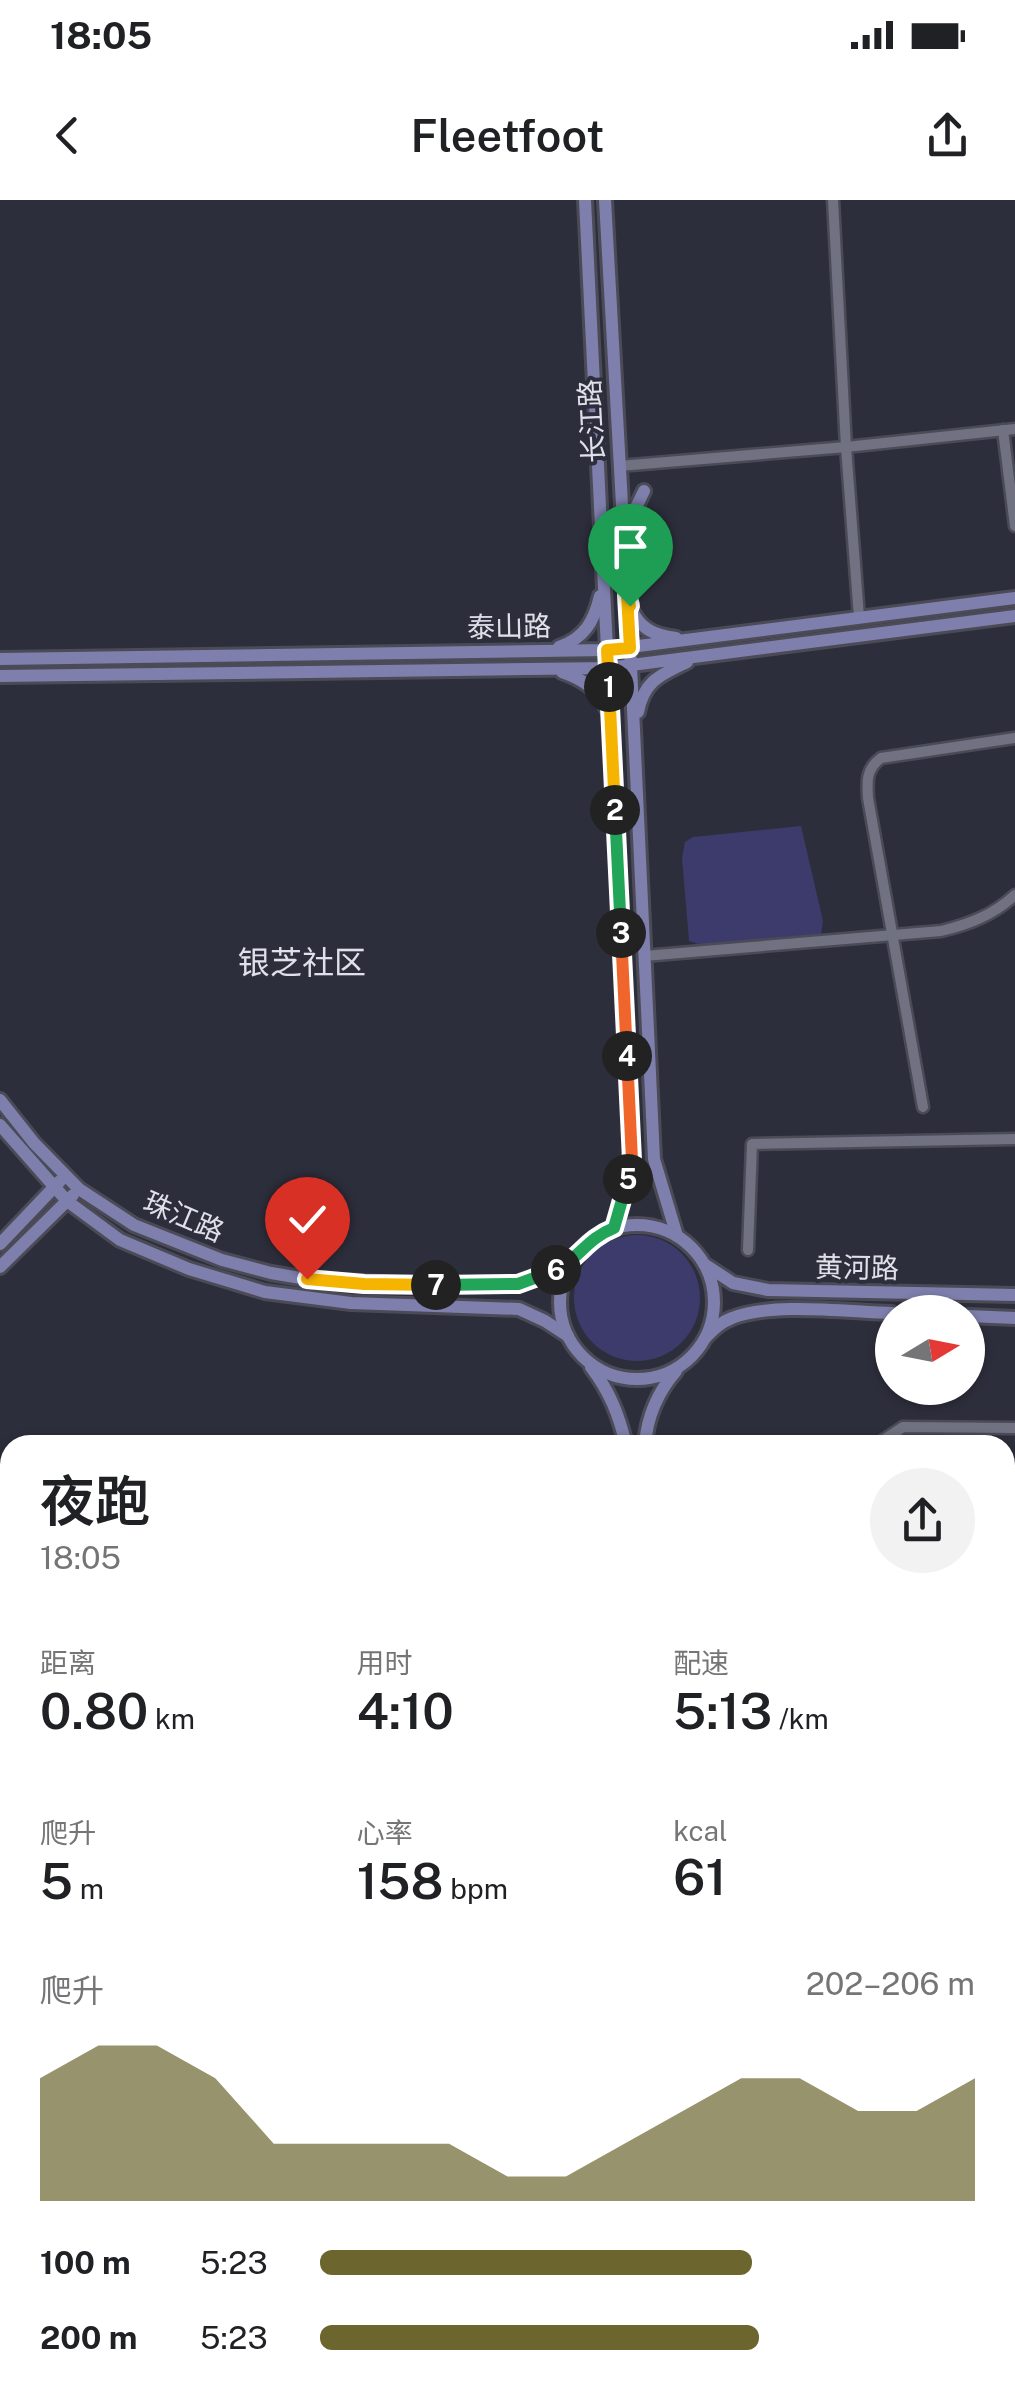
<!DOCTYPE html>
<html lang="zh">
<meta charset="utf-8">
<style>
:root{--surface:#fff;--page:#f2f2f2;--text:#202124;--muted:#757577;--accent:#6c662e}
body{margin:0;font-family:"Public Sans","Noto Sans SC",sans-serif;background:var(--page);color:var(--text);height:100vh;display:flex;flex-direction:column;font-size:38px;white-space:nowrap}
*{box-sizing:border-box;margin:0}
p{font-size:32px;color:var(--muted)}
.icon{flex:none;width:55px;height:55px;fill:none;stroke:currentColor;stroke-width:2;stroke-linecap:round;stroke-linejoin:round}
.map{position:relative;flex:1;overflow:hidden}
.drawer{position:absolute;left:0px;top:1235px;width:1015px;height:960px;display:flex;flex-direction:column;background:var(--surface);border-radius:30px 30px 0 0;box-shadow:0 2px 8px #0004}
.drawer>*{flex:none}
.needle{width:65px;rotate:80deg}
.buttons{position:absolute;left:875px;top:1095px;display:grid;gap:20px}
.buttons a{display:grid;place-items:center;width:110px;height:110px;border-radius:50%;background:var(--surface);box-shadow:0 2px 8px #0004;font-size:50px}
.pin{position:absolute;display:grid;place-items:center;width:85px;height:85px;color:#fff;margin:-102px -42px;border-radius:50% 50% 50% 0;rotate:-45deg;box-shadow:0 0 10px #0007}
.pin .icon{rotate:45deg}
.km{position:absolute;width:50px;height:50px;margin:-25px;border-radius:50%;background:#222;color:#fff;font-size:28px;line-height:50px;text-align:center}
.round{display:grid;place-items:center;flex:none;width:105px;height:105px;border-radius:52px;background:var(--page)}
.headline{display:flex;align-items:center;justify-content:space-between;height:170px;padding:0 40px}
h1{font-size:55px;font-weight:600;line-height:75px}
.stats{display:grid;grid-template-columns:repeat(3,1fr);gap:15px;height:170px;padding:10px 40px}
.stats div{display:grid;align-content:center}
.stats b{font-size:50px;font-weight:600}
.stats small{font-size:28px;font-weight:400}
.stats p{font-size:28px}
.chart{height:280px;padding:20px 40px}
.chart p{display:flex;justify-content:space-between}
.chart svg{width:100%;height:180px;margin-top:10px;fill:var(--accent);opacity:.7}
ul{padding:0 40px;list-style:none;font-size:32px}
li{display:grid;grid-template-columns:160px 120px 1fr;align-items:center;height:75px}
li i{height:25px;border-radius:12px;background:var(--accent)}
.status{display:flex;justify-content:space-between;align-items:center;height:70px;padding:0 50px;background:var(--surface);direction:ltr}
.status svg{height:28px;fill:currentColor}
header{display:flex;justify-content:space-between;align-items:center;height:130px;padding:0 40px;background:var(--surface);font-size:45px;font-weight:600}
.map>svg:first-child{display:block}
</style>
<div class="status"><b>18:05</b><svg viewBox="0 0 49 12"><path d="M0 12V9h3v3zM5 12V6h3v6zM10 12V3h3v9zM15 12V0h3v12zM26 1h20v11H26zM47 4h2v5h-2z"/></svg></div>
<header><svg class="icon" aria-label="back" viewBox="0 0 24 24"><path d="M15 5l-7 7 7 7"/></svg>Fleetfoot<svg class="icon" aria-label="share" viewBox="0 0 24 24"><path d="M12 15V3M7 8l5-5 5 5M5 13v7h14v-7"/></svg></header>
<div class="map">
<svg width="1015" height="2195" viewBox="0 0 1015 2195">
<rect width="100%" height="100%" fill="#2d2e3b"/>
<g fill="#3c3b6b">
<polygon points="801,626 823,721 821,735 701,745 689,741 682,658 685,642 693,637"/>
<circle cx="637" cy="1098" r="63"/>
</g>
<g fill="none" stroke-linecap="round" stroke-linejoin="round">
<defs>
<g id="minor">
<polyline points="833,0 846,247 859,417"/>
<polyline points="1003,230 1015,326"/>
<polyline points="619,266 846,247 1015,229"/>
<path d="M644 756 941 731C970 724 993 715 1015 695"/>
<path d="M923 907 868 598C867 581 866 569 881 558L1015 538"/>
<polyline points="748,1050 752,944 1015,939"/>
<polyline points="876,1245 903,1227 1015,1228"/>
<polyline points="0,1425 10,1429"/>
<polyline points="1005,1814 1015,1814"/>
<polyline points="1005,1829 1015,1829"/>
</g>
<g id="major">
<polyline points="585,0 632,960 626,990 614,1028"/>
<polyline points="605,0 631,466 654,959 677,1036"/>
<polyline points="625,335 626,328 644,291"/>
<path d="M630 407C640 429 653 435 676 438"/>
<path d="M559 447C585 438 594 421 600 396"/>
<polyline points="0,459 607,450 1015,398"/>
<path d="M562 472C582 479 598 489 607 509"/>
<polyline points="0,476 608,468 1015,416"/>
<path d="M638 512C644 481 660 475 687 462"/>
<polyline points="0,900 34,943 79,989 134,1025 222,1060 271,1073 307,1079 416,1085 518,1084 542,1077 570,1063"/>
<polyline points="0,925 67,1001 120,1040 189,1069 265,1092 351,1103 519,1109 545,1121 568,1136"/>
<circle cx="637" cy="1102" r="77"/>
<polyline points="0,1044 60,981"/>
<polyline points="704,1064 733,1083 768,1090 1015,1095"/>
<polyline points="0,1067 73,995"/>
<polyline points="968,1116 1015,1118"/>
<path d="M706 1137C714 1129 721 1122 732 1118 772 1102 848 1112 892 1113"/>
<path d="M591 1167C610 1192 619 1215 626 1245"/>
<path d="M645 1245C647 1216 657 1193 676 1171"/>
<polyline points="0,1819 10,1820"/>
<polyline points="0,1841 10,1842"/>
<polyline points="611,2195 611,2185"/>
<polyline points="626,2195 626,2185"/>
</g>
</defs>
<use href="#minor" stroke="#4a4b56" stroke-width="15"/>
<use href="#major" stroke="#4a4b56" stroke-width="18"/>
<use href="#minor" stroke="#707181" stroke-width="10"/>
<use href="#major" stroke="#7e7fac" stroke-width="12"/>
</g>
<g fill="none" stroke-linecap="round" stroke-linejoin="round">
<defs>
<polyline id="split-1" points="609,487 607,450 630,448 627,395 630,406"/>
<polyline id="split-2" points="609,487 615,610"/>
<polyline id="split-3" points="615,610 621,733"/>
<polyline id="split-4" points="621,733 627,856"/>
<polyline id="split-5" points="627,856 632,960 628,979"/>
<path id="split-6" d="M556 1070C580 1058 586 1039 614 1028L628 979"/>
<polyline id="split-7" points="436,1085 518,1084 556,1070"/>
<polyline id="split-8" points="307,1079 364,1084 436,1085"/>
</defs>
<use href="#split-1" stroke="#fff" stroke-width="20"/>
<use href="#split-2" stroke="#fff" stroke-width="20"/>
<use href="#split-3" stroke="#fff" stroke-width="20"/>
<use href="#split-4" stroke="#fff" stroke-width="20"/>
<use href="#split-5" stroke="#fff" stroke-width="20"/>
<use href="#split-6" stroke="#fff" stroke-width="20"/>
<use href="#split-7" stroke="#fff" stroke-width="20"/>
<use href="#split-8" stroke="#fff" stroke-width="20"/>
<use href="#split-1" stroke="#f5b400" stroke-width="12"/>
<use href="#split-2" stroke="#f5b400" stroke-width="12"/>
<use href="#split-3" stroke="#22a559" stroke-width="12"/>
<use href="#split-4" stroke="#f0652b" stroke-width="12"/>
<use href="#split-5" stroke="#f0652b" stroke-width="12"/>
<use href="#split-6" stroke="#22a559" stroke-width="12"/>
<use href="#split-7" stroke="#22a559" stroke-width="12"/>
<use href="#split-8" stroke="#f5b400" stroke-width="12"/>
</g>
<g text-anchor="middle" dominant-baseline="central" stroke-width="8" stroke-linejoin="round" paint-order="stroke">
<g font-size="28" fill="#dfe0e9" stroke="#2d2e3b">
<text transform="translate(591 221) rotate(-93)">长江路</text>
<text transform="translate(509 426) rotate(-1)">泰山路</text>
<text transform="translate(184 1016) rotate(23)">珠江路</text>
<text transform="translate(857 1067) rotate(1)">黄河路</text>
</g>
<g font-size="32" fill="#dfe0e9" stroke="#2d2e3b">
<text x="302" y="762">银芝社区</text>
</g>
</g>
</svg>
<div class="buttons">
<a><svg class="needle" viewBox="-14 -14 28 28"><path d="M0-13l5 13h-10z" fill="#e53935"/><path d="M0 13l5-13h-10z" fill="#757577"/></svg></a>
</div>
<div class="pin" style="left:630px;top:406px;background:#1e9e55"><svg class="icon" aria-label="arrive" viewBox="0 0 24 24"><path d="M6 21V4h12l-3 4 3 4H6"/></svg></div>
<div class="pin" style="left:307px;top:1079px;background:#d93025"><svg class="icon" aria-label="check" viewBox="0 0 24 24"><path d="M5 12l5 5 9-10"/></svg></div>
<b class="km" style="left:609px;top:487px">1</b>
<b class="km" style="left:615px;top:610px">2</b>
<b class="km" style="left:621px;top:733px">3</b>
<b class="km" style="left:627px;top:856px">4</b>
<b class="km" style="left:628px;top:979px">5</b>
<b class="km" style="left:556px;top:1070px">6</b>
<b class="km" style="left:436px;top:1085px">7</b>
<section class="drawer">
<div class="headline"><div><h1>夜跑</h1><p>18:05</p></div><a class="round"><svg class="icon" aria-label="share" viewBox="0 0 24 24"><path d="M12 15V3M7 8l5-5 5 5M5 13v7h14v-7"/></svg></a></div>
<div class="stats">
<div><p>距离</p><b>0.80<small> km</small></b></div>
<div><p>用时</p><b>4:10</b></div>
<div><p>配速</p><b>5:13<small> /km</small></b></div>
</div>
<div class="stats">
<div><p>爬升</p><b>5<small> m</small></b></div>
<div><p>心率</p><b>158<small> bpm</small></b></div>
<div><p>kcal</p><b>61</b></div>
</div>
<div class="chart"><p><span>爬升</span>202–206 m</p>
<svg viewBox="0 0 160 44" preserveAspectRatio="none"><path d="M0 44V14L10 6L20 6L30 14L40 30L50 30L60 30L70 30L80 38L90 38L100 30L110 22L120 14L130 14L140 22L150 22L160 14V44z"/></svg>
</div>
<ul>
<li><b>100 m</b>5:23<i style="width:66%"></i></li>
<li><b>200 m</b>5:23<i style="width:67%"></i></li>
</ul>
</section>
</div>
